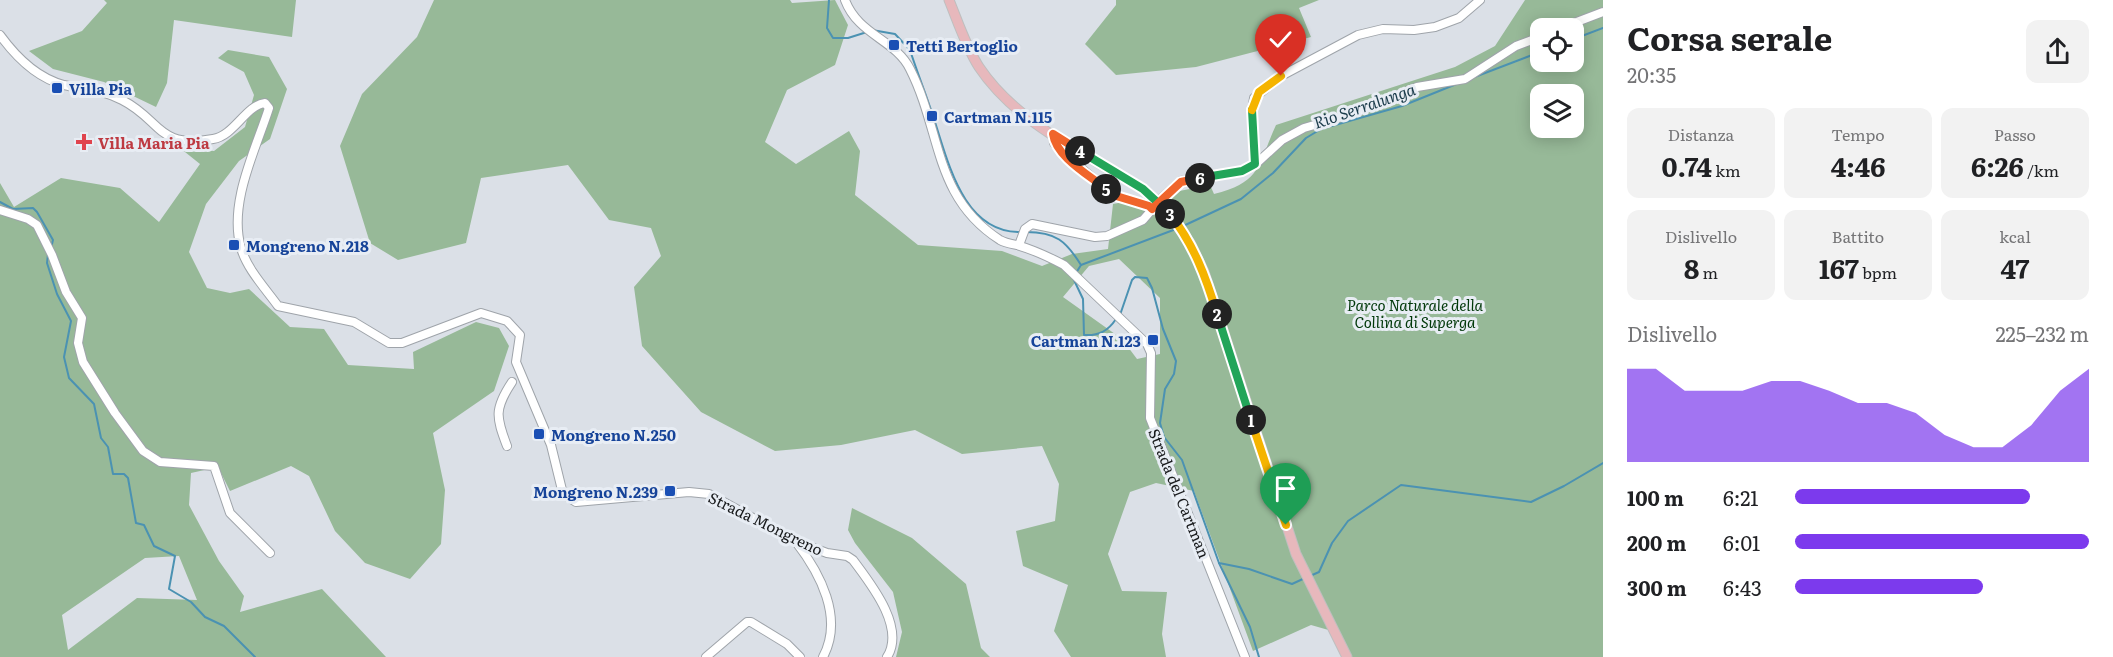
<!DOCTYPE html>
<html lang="it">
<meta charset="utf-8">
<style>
:root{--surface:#fff;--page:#f2f2f2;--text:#202124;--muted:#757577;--accent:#7c3aed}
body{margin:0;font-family:Literata,serif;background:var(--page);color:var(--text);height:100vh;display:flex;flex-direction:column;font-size:22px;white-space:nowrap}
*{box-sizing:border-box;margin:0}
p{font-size:20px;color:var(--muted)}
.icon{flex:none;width:33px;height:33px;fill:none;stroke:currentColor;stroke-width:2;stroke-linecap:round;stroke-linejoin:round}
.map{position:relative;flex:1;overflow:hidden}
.panel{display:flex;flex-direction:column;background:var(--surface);width:510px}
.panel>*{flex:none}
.fabs{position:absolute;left:1530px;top:18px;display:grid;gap:12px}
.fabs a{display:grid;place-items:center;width:54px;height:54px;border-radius:12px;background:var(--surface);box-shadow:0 3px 15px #0003;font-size:30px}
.pin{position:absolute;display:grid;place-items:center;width:51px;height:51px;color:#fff;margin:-62px -26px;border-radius:50% 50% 50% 0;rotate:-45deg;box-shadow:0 0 6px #0007}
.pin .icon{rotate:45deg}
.km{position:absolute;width:30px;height:30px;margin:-15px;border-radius:50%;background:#222;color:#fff;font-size:16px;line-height:30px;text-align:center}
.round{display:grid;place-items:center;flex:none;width:63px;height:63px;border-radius:12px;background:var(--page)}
.head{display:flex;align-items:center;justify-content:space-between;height:102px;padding:0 24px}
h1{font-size:33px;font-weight:700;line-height:45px}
.stats{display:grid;grid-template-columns:repeat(3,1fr);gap:9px;height:102px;padding:6px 24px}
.stats div{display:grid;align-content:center;border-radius:12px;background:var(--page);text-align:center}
.stats b{font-size:26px;font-weight:700}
.stats small{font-size:16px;font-weight:400}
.stats p{font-size:16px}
.chart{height:168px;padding:12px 24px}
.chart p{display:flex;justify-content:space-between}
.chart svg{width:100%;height:108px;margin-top:6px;fill:var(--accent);opacity:.7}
ul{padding:0 24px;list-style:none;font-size:20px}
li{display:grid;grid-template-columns:96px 72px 1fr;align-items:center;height:45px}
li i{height:15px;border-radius:8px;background:var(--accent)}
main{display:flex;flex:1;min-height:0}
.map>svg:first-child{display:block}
</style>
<main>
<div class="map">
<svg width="1603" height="657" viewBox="0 0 1603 657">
<rect width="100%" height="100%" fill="#dbe0e7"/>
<g fill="#97b998" fill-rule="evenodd">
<polygon points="104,0 296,0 292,37 174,20 167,83 156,107 104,82 53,69 29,51 82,31 107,3"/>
<path d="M434 0H790L792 3 835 0 848 25 835 65 787 90 765 142 796 164 849 131 860 151 855 195 918 245 1002 251 1042 266 1072 254 1108 249 1113 204 1210 185 1214 194C1261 182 1257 167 1276 125L1455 67 1495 46 1525 0H1603V657H1350L1339 633 1311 625 1253 651 1194 491 1156 483 1130 492 1108 554 1122 591 1167 592 1162 634 1166 657H1071L1054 631 1068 585 1023 566 1016 531 1055 521 1059 484 1042 446 962 454 915 430 841 445 775 451 701 412 642 346 634 287 661 256 651 228 609 220 568 165 481 178 466 243 398 260 370 243 340 146 362 94 417 37ZM1540 28H1574V62H1540ZM1540 94H1574V128H1540ZM1119 259 1160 298V354L1137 359 1122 339 1063 297 1089 266Z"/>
<polygon points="1116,0 1319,0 1299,8 1311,37 1196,67 1116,75 1085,44 1116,5"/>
<path d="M228 50 269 57 287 89 270 139 239 161 206 204 189 252 207 288 230 293 249 289 290 327 324 329 348 365 414 369 413 352 476 322 499 328 509 346 494 391 433 433 445 490 441 544 410 579 365 563 335 531 309 476 291 466 230 491 218 467 191 473 189 505 219 561 244 596 240 612 322 589 386 657H0V183L14 207 61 178 120 188 159 222 200 164 180 148 214 151 245 127 254 95 244 72 218 58ZM179 556 197 600 137 598 68 650 62 615 145 558Z"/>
<polygon points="852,508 912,538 966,584 981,648 990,657 896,657 902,632 893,592 855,543 848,530"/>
</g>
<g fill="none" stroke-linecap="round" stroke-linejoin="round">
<g stroke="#4b92b2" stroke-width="2">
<polyline points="829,0 827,28 833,38 848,38 867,32"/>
<path d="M872 30 895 34 910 50C917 72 926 94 933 116 948 160 962 233 1021 232"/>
<polyline points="1574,39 1603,28"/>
<polyline points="1472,78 1540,52"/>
<polyline points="0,202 13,209 33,208 37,212 53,240 51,248"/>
<polyline points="1181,227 1241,199 1273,173 1306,138 1321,129 1402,106 1459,83"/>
<path d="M1026 232C1056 232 1066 241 1081 265"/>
<polyline points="48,254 47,263 57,294 71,321 64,357 69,378 94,404 101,438 108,447 113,474 124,474 128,478 136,523 144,525 154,546 175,556 169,589 191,602 205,617 224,626 255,657"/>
<polyline points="1081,265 1176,229"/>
<polyline points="1076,273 1081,265"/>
<path d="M1073 278 1083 299 1084 335C1099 336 1108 331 1116 319"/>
<polyline points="1120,315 1132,280 1135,277 1147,278 1152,288 1163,329 1176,361 1174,374 1165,389 1160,423 1164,437 1182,460 1219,563 1250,627 1259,657"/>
<polyline points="1219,563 1249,569 1292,584 1305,578"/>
<polyline points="1310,576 1319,572 1332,543 1348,521 1401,485 1531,502 1564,486 1603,463"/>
</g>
<defs>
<g id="minor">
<path d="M845 0C858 35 896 40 910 69 942 132 933 197 1000 240 1005 243 1012 244 1017 245 1034 250 1049 257 1064 265L1147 344 1151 353 1150 418 1245 657"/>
<polyline points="1561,28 1603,12"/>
<path d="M0 35C16 57 37 78 64 85 86 90 101 89 122 100 162 120 156 149 213 139 234 136 246 105 265 103L269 108C256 149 228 203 241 248 247 269 265 288 278 306L354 322 389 343H402L481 313 507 321 520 335 516 362 551 445 563 494 576 502 689 492 709 494 795 541 827 553 847 556 853 560C870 583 906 627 887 657"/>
<polyline points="1053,134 1054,143 1062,152 1113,195 1149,206 1152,209"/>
<polyline points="1255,164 1252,110 1254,98 1281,76 1358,35 1383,29 1414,30 1435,27 1459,18 1480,0"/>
<polyline points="0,210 28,219 37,225 52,255 66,292 82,318 78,343 83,362 115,413 143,451 160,462 214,466 230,513 270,553"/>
<polyline points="1019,245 1025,229 1032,224 1095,237 1107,236 1143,220 1162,198 1181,181 1242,171 1258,162 1282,140 1304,128 1355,113 1417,87 1465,79 1516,46 1540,37"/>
<path d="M507 446C496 417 494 409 512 382"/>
<path d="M796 542C820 573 844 618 823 657"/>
<polyline points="706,657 747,622 751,622 787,644 800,657"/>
</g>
<g id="major">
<path d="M949 0C958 22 966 47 979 67 1017 124 1086 154 1143 189"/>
<polyline points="1190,243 1204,272 1296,554 1347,657"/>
</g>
</defs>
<use href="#minor" stroke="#9fa4aa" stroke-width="10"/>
<use href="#major" stroke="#bebfbf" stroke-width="11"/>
<use href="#minor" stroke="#fff" stroke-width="8"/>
<use href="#major" stroke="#e7b8bc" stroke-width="9"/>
<defs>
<polyline id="major-bridge" points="1143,189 1163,206 1190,243"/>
</defs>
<use href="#major-bridge" stroke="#bebfbf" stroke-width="11" stroke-linecap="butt"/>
<use href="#major-bridge" stroke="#e7b8bc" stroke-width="9"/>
</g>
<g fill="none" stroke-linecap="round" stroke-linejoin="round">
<defs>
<polyline id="split-1" points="1251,420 1286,525"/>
<polyline id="split-2" points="1217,314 1251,420"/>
<path id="split-3" d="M1170 214C1194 245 1206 277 1217 314"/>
<polyline id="split-4" points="1080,151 1143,189 1170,214"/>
<path id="split-5" d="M1080 151 1053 134C1056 157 1089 175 1106 189"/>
<polyline id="split-6" points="1106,189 1113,195 1149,206 1152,209 1181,182 1200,178"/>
<polyline id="split-7" points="1200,178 1242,171 1255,164 1252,110"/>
<polyline id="split-8" points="1252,110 1259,92 1281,76"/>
</defs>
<use href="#split-1" stroke="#fff" stroke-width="12"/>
<use href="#split-2" stroke="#fff" stroke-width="12"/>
<use href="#split-3" stroke="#fff" stroke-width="12"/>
<use href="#split-4" stroke="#fff" stroke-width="12"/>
<use href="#split-5" stroke="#fff" stroke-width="12"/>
<use href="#split-6" stroke="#fff" stroke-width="12"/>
<use href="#split-7" stroke="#fff" stroke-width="12"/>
<use href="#split-8" stroke="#fff" stroke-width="12"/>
<use href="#split-1" stroke="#f5b400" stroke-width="8"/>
<use href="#split-2" stroke="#22a559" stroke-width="8"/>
<use href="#split-3" stroke="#f5b400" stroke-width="8"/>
<use href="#split-4" stroke="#22a559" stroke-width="8"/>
<use href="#split-5" stroke="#f0652b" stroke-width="8"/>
<use href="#split-6" stroke="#f0652b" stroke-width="8"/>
<use href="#split-7" stroke="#22a559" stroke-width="8"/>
<use href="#split-8" stroke="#f5b400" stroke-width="8"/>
</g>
<g fill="#1a4fb4" stroke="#e8edf4" stroke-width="2">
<rect x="888" y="39" width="12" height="12" rx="3"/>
<rect x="51" y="82" width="12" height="12" rx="3"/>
<rect x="926" y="110" width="12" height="12" rx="3"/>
<rect x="228" y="239" width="12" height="12" rx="3"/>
<rect x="1147" y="334" width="12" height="12" rx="3"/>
<rect x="533" y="428" width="12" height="12" rx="3"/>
<rect x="664" y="485" width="12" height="12" rx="3"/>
</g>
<path fill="#e0444e" stroke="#e8edf4" stroke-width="2" d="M81 133h6v6h6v6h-6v6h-6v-6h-6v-6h6z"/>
<g text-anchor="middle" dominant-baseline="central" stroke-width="6" stroke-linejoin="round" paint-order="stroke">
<g font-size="15" font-weight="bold" fill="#164399" stroke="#e8edf4" text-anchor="start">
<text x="906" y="45">Tetti Bertoglio</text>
<text x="69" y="88">Villa Pia</text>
<text x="944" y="116">Cartman N.115</text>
<text x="246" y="245">Mongreno N.218</text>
<text x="1141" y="340" text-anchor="end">Cartman N.123</text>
<text x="551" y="434">Mongreno N.250</text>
<text x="658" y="491" text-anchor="end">Mongreno N.239</text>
</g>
<g font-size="15" font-weight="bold" fill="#be3a42" stroke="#e8edf4" text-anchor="start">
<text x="98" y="142">Villa Maria Pia</text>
</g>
<g font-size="15" font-style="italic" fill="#003809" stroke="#e8edf4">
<text x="1415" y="304">Parco Naturale della<tspan x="1415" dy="17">Collina di Superga</tspan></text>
</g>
<g font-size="15" fill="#181a1c" stroke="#e8edf4">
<text transform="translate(1180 493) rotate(68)">Strada del Cartman</text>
<text transform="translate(766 523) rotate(26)">Strada Mongreno</text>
</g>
<g font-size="16" font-style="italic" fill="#1a3b4a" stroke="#e8edf4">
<text transform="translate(1364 105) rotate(-19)">Rio Serralunga</text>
</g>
</g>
</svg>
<div class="fabs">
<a><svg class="icon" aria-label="locate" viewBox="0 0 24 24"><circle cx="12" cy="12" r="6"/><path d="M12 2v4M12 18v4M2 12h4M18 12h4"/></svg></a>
<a><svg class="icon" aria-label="layers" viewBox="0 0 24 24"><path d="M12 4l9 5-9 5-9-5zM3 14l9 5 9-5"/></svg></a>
</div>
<div class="pin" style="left:1286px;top:525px;background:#1e9e55"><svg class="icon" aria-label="arrive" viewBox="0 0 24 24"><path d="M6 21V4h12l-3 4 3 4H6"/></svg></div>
<div class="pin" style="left:1281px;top:76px;background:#d93025"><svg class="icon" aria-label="check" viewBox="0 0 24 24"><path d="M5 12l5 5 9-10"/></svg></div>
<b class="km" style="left:1251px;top:420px">1</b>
<b class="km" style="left:1217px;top:314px">2</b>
<b class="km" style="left:1170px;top:214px">3</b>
<b class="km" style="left:1080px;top:151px">4</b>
<b class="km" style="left:1106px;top:189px">5</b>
<b class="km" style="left:1200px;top:178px">6</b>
</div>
<section class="panel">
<div class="head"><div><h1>Corsa serale</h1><p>20:35</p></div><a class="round"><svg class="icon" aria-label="share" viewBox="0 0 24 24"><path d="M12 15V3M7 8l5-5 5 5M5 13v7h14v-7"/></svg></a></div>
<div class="stats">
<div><p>Distanza</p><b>0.74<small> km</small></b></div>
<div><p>Tempo</p><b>4:46</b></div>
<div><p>Passo</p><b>6:26<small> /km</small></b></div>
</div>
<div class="stats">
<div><p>Dislivello</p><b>8<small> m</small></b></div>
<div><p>Battito</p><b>167<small> bpm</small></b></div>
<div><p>kcal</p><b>47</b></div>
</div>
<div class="chart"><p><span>Dislivello</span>225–232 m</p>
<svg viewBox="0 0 160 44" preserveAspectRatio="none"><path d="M0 44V6L10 6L20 15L30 15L40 15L50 11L60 11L70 15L80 20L90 20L100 24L110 33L120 38L130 38L140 29L150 15L160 6V44z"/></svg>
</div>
<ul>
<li><b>100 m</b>6:21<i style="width:80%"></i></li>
<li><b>200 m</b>6:01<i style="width:100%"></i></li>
<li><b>300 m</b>6:43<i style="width:64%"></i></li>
</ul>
</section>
</main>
